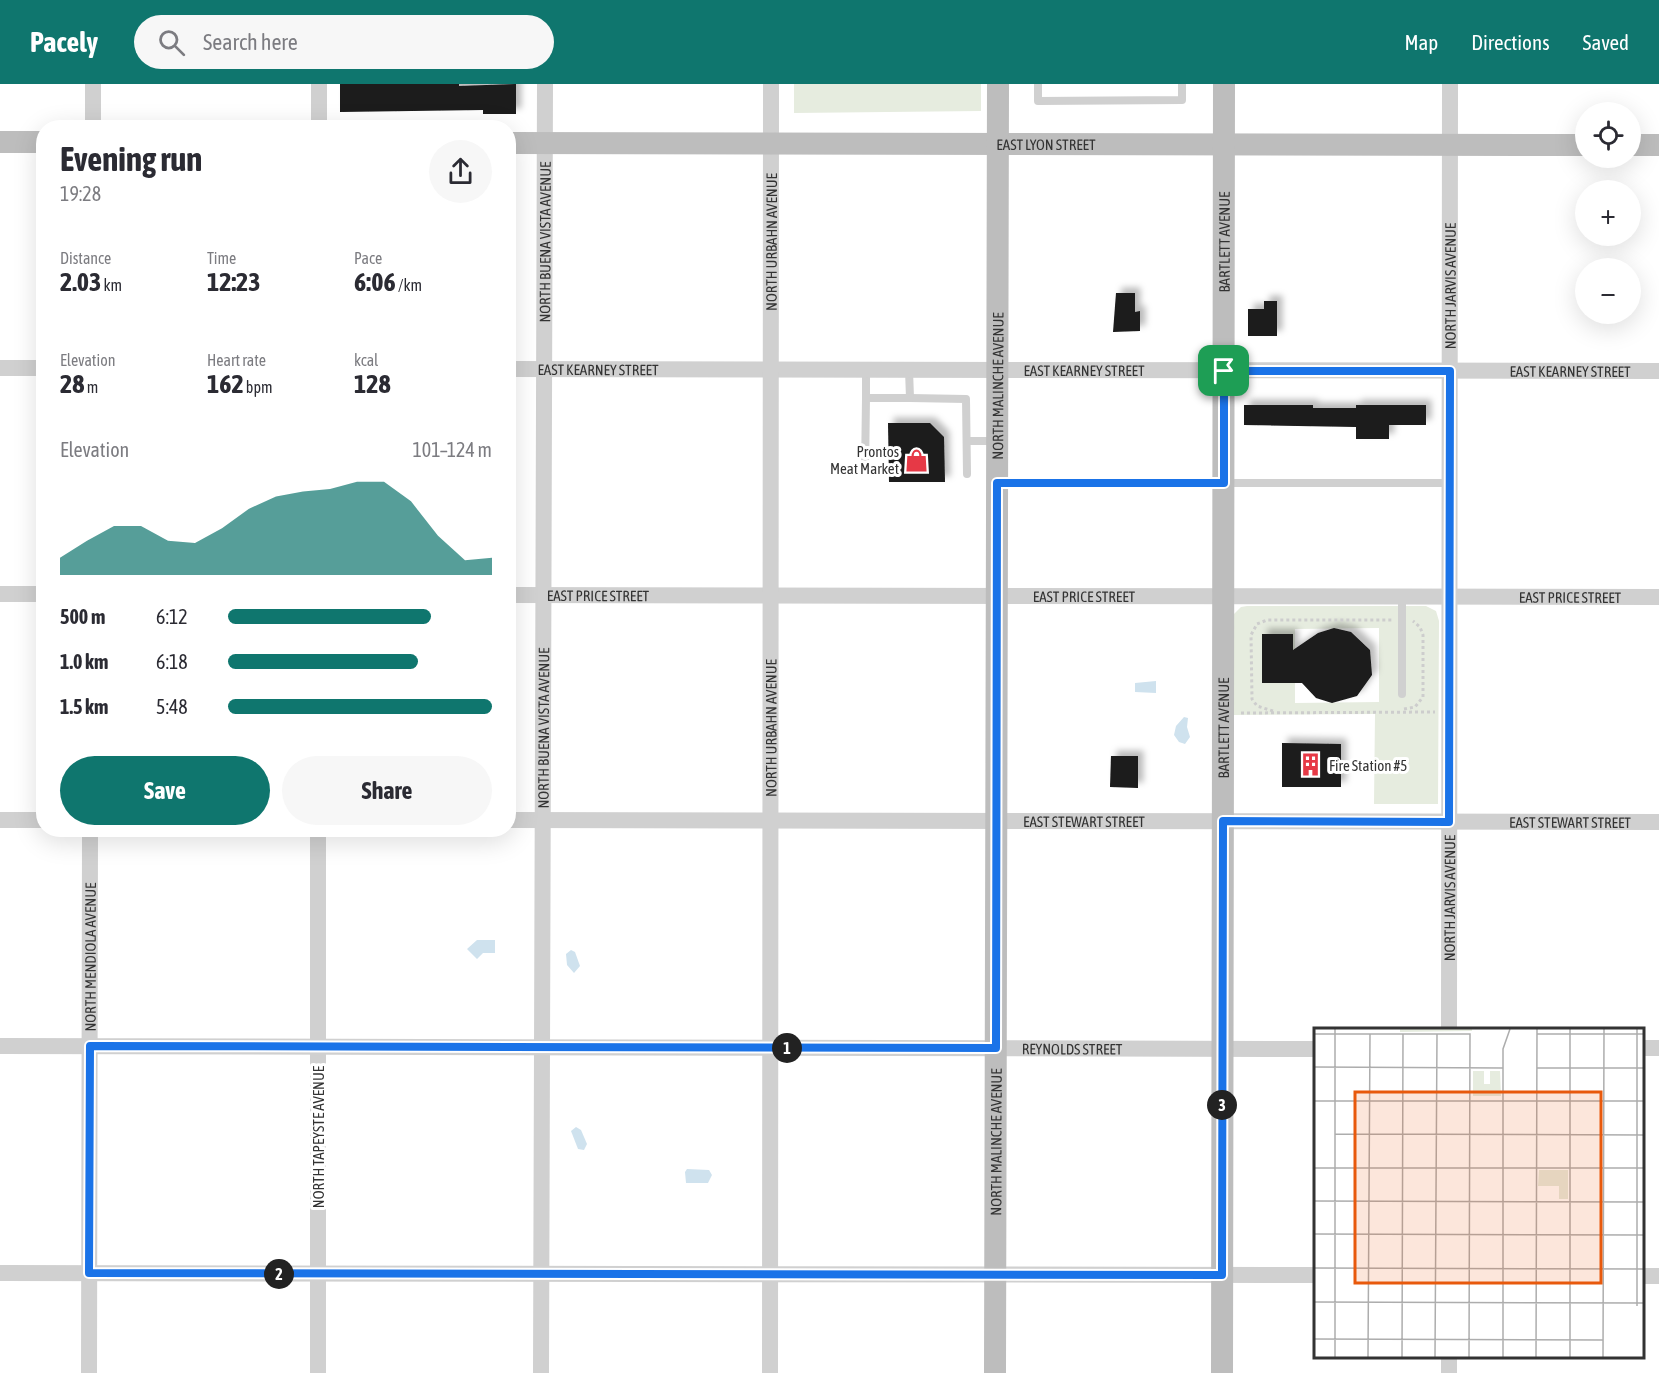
<!DOCTYPE html>
<meta charset="utf-8">
<style>
:root{--surface:#fff;--page:#f7f7f7;--text:#2b2b33;--muted:#7c7c81;--accent:#0f766e}
body{margin:0;font-family:"Asap Condensed",sans-serif;background:var(--page);color:var(--text);height:100vh;display:flex;flex-direction:column;font-size:22px;white-space:nowrap}
*{box-sizing:border-box;margin:0}
p{font-size:20px;color:var(--muted)}
.icon{flex:none;width:33px;height:33px;fill:none;stroke:currentColor;stroke-width:2;stroke-linecap:round;stroke-linejoin:round}
.map{position:relative;flex:1;overflow:hidden}
.sheet{position:absolute;left:36px;top:36px;width:480px;height:717px;display:flex;flex-direction:column;background:var(--surface);border-radius:24px;box-shadow:0 6px 24px #0002}
.sheet>*{flex:none}
.fabs{position:absolute;left:1575px;top:18px;display:grid;gap:12px}
.fabs a{display:grid;place-items:center;width:66px;height:66px;border-radius:50%;background:var(--surface);box-shadow:0 6px 24px #0002;font-size:30px}
.pin{position:absolute;display:grid;place-items:center;width:51px;height:51px;color:#fff;margin:-26px;border-radius:12px;box-shadow:0 3px 9px #0006}
.km{position:absolute;width:30px;height:30px;margin:-15px;border-radius:50%;background:#222;color:#fff;font-size:16px;line-height:30px;text-align:center}
.round{display:grid;place-items:center;flex:none;width:63px;height:63px;border-radius:32px;background:var(--page)}
.head{display:flex;align-items:center;justify-content:space-between;height:102px;padding:0 24px}
h1{font-size:33px;font-weight:700;line-height:45px}
.metrics{display:grid;grid-template-columns:repeat(3,1fr);gap:9px;height:102px;padding:6px 24px}
.metrics div{display:grid;align-content:center}
.metrics b{font-size:26px;font-weight:700}
.metrics small{font-size:16px;font-weight:400}
.metrics p{font-size:16px}
.chart{height:168px;padding:12px 24px}
.chart p{display:flex;justify-content:space-between}
.chart svg{width:100%;height:108px;margin-top:6px;fill:var(--accent);opacity:.7}
.action{display:flex;gap:12px;margin-top:auto;padding:12px 24px}
.action a{flex:1;height:69px;border-radius:36px;background:var(--accent);color:#fff;font-size:24px;font-weight:700;line-height:69px;text-align:center}
.action a+a{background:var(--page);color:var(--text)}
ul{padding:0 24px;list-style:none;font-size:20px}
li{display:grid;grid-template-columns:96px 72px 1fr;align-items:center;height:45px}
li i{height:15px;border-radius:8px;background:var(--accent)}
header{display:flex;align-items:center;gap:36px;box-sizing:border-box;height:84px;padding:0 30px;background:var(--accent);color:#fff}
header strong{font-size:28px}
nav{display:flex;gap:33px;margin-inline-start:auto;font-size:21px}
.search{width:420px;height:54px;background:var(--page);display:flex;align-items:center;gap:15px;box-sizing:border-box;padding:0 21px;border-radius:33px;color:var(--muted);font-size:22px}
.map>svg:first-child{display:block}
</style>
<header>
<strong>Pacely</strong>
<div class="search"><svg class="icon" aria-label="search" viewBox="0 0 24 24"><circle cx="10" cy="10" r="6"/><path d="M15 15l6 6"/></svg>Search here</div>
<nav><a>Map</a><a>Directions</a><a>Saved</a></nav>
</header>
<div class="map">
<svg width="1659" height="1289" viewBox="0 0 1659 1289">
<defs>
<filter id="shadow"><feDropShadow dx="5.5" dy="-5.5" stdDeviation="3" flood-color="#0004"/></filter>
</defs>
<rect width="100%" height="100%" fill="#fff"/>
<g fill="#e6ecdf" fill-rule="evenodd">
<polygon points="794,0 981,0 981,27 794,29"/>
<path d="M1247 522H1426L1436 527 1439 537 1438 720H1374L1375 630 1233 631V531L1241 523ZM1379 544V618L1295 619V545Z"/>
</g>
<g fill="#cfe2ee">
<polygon points="1156,597 1156,609 1135,608 1135,599"/>
<polygon points="1184,633 1188,634 1187,643 1190,653 1185,660 1179,658 1174,651 1176,642"/>
<polygon points="477,856 495,856 495,869 483,869 477,875 467,865"/>
<polygon points="571,866 575,868 580,882 574,889 567,881 566,870"/>
<polygon points="576,1043 581,1046 587,1060 584,1066 578,1065 571,1047"/>
<polygon points="687,1085 709,1086 712,1091 708,1099 686,1099 685,1088"/>
</g>
<g fill="#1a1a1a" filter="url(#shadow)">
<polygon points="340,0 459,0 459,2 516,0 516,30 483,30 483,26 340,28"/>
<polygon points="1116,209 1135,209 1135,228 1140,227 1140,247 1113,248"/>
<polygon points="1264,217 1277,217 1277,252 1248,252 1248,225 1264,225"/>
<polygon points="1244,321 1313,321 1313,324 1356,324 1356,321 1426,321 1426,341 1389,341 1389,355 1356,355 1356,343 1244,341"/>
<polygon points="888,339 930,339 944,353 945,398 889,398"/>
<polygon points="1334,544 1351,548 1370,566 1372,591 1357,612 1332,619 1316,614 1302,599 1262,599 1262,550 1293,550 1293,566 1318,549"/>
<polygon points="1282,659 1341,660 1341,703 1282,703"/>
<polygon points="1111,672 1138,672 1138,704 1110,703"/>
</g>
<g fill="none" stroke-linecap="round" stroke-linejoin="round">
<g stroke="#cdcdcd" stroke-width="3" stroke-dasharray="3 3" stroke-linecap="butt">
<polyline points="1404,625 1415,623 1423,613 1423,551 1420,543 1413,537"/>
<polyline points="1273,627 1257,622 1252,615 1251,551 1257,540 1267,536 1392,536"/>
<polyline points="1241,629 1435,628"/>
</g>
<g stroke="#d0d0d0" stroke-width="8">
<polyline points="1038,0 1038,17 1182,16 1182,0"/>
<polyline points="866,286 866,314"/>
<polyline points="910,314 966,315 967,390"/>
<polyline points="967,357 996,357"/>
<polyline points="865,387 866,314 910,314 909,286"/>
<polyline points="997,399 1450,399"/>
<polyline points="1402,513 1402,610"/>
</g>
<g stroke="#d0d0d0" stroke-width="16">
<polyline points="93,44 93,0"/>
<polyline points="319,44 319,0"/>
<polyline points="0,284 44,284"/>
<path id="s1" d="M508 285 1659 287"/>
<polyline points="0,510 44,510"/>
<path id="s2" d="M508 511 1659 513"/>
<polyline points="0,736 44,736"/>
<path id="s3" d="M508 736 1659 738"/>
<path id="s4" d="M1449 946 1450 0"/>
<path id="s5" d="M0 962 1316 965"/>
<polyline points="1642,964 1659,964"/>
<polyline points="0,1189 1316,1191"/>
<polyline points="1642,1192 1659,1192"/>
<polyline points="1449,1272 1449,1289"/>
<path id="s6" d="M89 1289 90 746"/>
<polyline points="318,1289 318,746"/>
<path id="s7" d="M541 1289 545 0"/>
<path id="s8" d="M770 1289 771 0"/>
</g>
<g stroke="#bdbdbd" stroke-width="22">
<polyline points="0,58 44,58"/>
<path id="s9" d="M508 59 1586 61"/>
<polyline points="1630,61 1659,61"/>
<path id="s10" d="M995 1289 998 0"/>
<path id="s11" d="M1222 1289 1224 0"/>
</g>
</g>
<g fill="none" stroke-linecap="round" stroke-linejoin="round">
<defs>
<polygon id="route" points="1224,287 1450,287 1449,738 1223,737 1222,1191 89,1189 90,962 996,964 997,399 1224,399"/>
</defs>
<use href="#route" stroke="#fff" stroke-width="12"/>
<use href="#route" stroke="#1a73e8" stroke-width="8"/>
</g>
<defs>
<symbol id="shop-bare" viewBox="-9 -9 18 18"><path d="M-5-2.5h2.3a2.7 3.5 0 0 1 5.4 0H5L5.5 6h-11ZM-1.5-2.5h3a1.5 2.3 0 0 0-3 0Z" fill="#e63946" stroke="#fff" stroke-width="2.5" paint-order="stroke"/></symbol>
<symbol id="building-bare" viewBox="-9 -9 18 18"><path d="M-4-6H4V6H1V3H-1V6H-4ZM-2.5-4.3h1.7v1.8h-1.7ZM.8-4.3h1.7v1.8H.8ZM-2.5-1h1.7V.8h-1.7ZM.8-1h1.7V.8H.8Z" fill="#e63946" stroke="#fff" stroke-width="2.5" paint-order="stroke"/></symbol>
</defs>
<g fill-rule="evenodd">
<use href="#shop-bare" x="900" y="360" width="33" height="33"/>
<use href="#building-bare" x="1294" y="664" width="33" height="33"/>
</g>
<g text-anchor="middle" dominant-baseline="central" stroke-width="6" stroke-linejoin="round" paint-order="stroke">
<g font-size="15" fill="#333" stroke="#fff">
<text stroke="none"><textPath href="#s9" startOffset="538">EAST LYON STREET</textPath></text>
<text stroke="none"><textPath href="#s7" startOffset="1131">NORTH BUENA VISTA AVENUE</textPath></text>
<text stroke="none"><textPath href="#s8" startOffset="1131">NORTH URBAHN AVENUE</textPath></text>
<text stroke="none"><textPath href="#s11" startOffset="1131">BARTLETT AVENUE</textPath></text>
<text stroke="none"><textPath href="#s4" startOffset="744">NORTH JARVIS AVENUE</textPath></text>
<text stroke="none"><textPath href="#s1" startOffset="90">EAST KEARNEY STREET</textPath></text>
<text stroke="none"><textPath href="#s1" startOffset="576">EAST KEARNEY STREET</textPath></text>
<text stroke="none"><textPath href="#s1" startOffset="1062">EAST KEARNEY STREET</textPath></text>
<text stroke="none"><textPath href="#s10" startOffset="987">NORTH MALINCHE AVENUE</textPath></text>
<text stroke="none"><textPath href="#s2" startOffset="90">EAST PRICE STREET</textPath></text>
<text stroke="none"><textPath href="#s2" startOffset="576">EAST PRICE STREET</textPath></text>
<text stroke="none"><textPath href="#s2" startOffset="1062">EAST PRICE STREET</textPath></text>
<text stroke="none"><textPath href="#s8" startOffset="645">NORTH URBAHN AVENUE</textPath></text>
<text stroke="none"><textPath href="#s11" startOffset="645">BARTLETT AVENUE</textPath></text>
<text stroke="none"><textPath href="#s7" startOffset="645">NORTH BUENA VISTA AVENUE</textPath></text>
<text stroke="none"><textPath href="#s3" startOffset="576">EAST STEWART STREET</textPath></text>
<text stroke="none"><textPath href="#s3" startOffset="1062">EAST STEWART STREET</textPath></text>
<text stroke="none"><textPath href="#s4" startOffset="132">NORTH JARVIS AVENUE</textPath></text>
<text stroke="none"><textPath href="#s6" startOffset="416">NORTH MENDIOLA AVENUE</textPath></text>
<text stroke="none"><textPath href="#s5" startOffset="1072">REYNOLDS STREET</textPath></text>
<text transform="translate(318 1053) rotate(-90)">NORTH TAPEYSTE AVENUE</text>
<text stroke="none"><textPath href="#s10" startOffset="231">NORTH MALINCHE AVENUE</textPath></text>
</g>
<g font-size="15" fill="#333" stroke="#fff" text-anchor="end">
<text x="899" y="367">Prontos<tspan x="899" dy="17">Meat Market</tspan></text>
<text x="1329" y="681" text-anchor="start">Fire Station #5</text>
</g>
</g>
<g transform="translate(1314 944)">
<rect width="330" height="330" fill="#fff"/>
<path d="M86 1H158V3L86 4ZM159 43H170V56H176V43H186L187 68H159ZM225 142H254V171H245V158H224Z" fill="#e6ecdf"/>
<path fill="none" stroke="#adadad" stroke-width="1.5" d="M0 6H156L155 329M223 6H330M0 39 189 40M223 40H330M0 73H330M21 106 330 107M0 140H330M0 173 330 174M0 206 330 207M0 240 330 241M0 274 330 275M323 278V1M0 311 289 312M21 329V1M54 329 56 6M88 329 89 6M121 329 123 6M189 329V21L196 1M222 329 223 1M256 329V1M289 329 290 1"/>
<path fill="#e8590c" fill-opacity="0.15" stroke="#e8590c" stroke-width="3" d="M41 64H287V255H41Z"/>
<rect width="330" height="330" fill="none" stroke="#333" stroke-width="3"/>
</g>
</svg>
<div class="fabs">
<a><svg class="icon" aria-label="locate" viewBox="0 0 24 24"><circle cx="12" cy="12" r="6"/><path d="M12 2v4M12 18v4M2 12h4M18 12h4"/></svg></a>
<a>+</a>
<a>−</a>
</div>
<div class="pin" style="left:1224px;top:287px;background:#1e9e55"><svg class="icon" aria-label="arrive" viewBox="0 0 24 24"><path d="M6 21V4h12l-3 4 3 4H6"/></svg></div>
<b class="km" style="left:787px;top:964px">1</b>
<b class="km" style="left:279px;top:1190px">2</b>
<b class="km" style="left:1222px;top:1021px">3</b>
<section class="sheet">
<div class="head"><div><h1>Evening run</h1><p>19:28</p></div><a class="round"><svg class="icon" aria-label="share" viewBox="0 0 24 24"><path d="M12 15V3M7 8l5-5 5 5M5 13v7h14v-7"/></svg></a></div>
<div class="metrics">
<div><p>Distance</p><b>2.03<small> km</small></b></div>
<div><p>Time</p><b>12:23</b></div>
<div><p>Pace</p><b>6:06<small> /km</small></b></div>
</div>
<div class="metrics">
<div><p>Elevation</p><b>28<small> m</small></b></div>
<div><p>Heart rate</p><b>162<small> bpm</small></b></div>
<div><p>kcal</p><b>128</b></div>
</div>
<div class="chart"><p><span>Elevation</span>101–124 m</p>
<svg viewBox="0 0 160 44" preserveAspectRatio="none"><path d="M0 44V37L10 30L20 24L30 24L40 30L50 31L60 25L70 17L80 12L90 10L100 9L110 6L120 6L130 14L140 28L150 38L160 37V44z"/></svg>
</div>
<ul>
<li><b>500 m</b>6:12<i style="width:77%"></i></li>
<li><b>1.0 km</b>6:18<i style="width:72%"></i></li>
<li><b>1.5 km</b>5:48<i style="width:100%"></i></li>
</ul>
<div class="action"><a>Save</a><a>Share</a></div>
</section>
</div>
